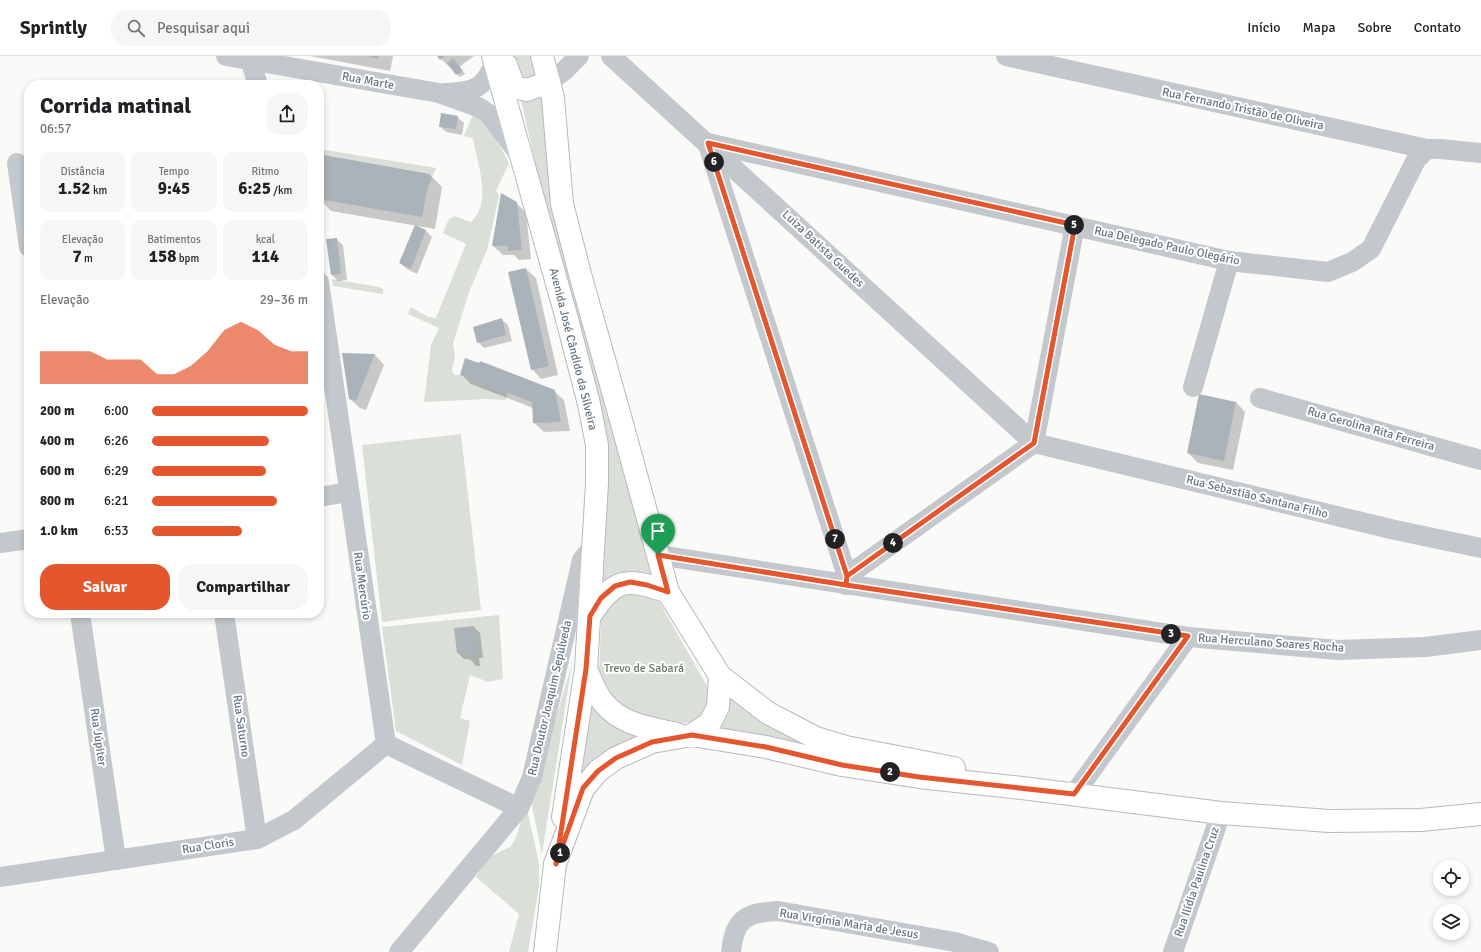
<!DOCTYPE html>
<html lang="pt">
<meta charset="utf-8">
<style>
:root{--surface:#fff;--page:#f6f6f6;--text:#202124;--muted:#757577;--line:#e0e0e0;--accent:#e4572e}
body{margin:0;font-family:Signika,sans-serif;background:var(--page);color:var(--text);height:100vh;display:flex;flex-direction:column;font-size:15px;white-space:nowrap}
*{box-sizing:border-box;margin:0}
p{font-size:13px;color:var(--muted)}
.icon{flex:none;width:22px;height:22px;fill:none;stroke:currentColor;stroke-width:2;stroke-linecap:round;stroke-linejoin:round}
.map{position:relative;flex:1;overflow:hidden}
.side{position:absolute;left:24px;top:24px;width:300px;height:538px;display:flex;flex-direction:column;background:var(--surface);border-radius:16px;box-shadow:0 2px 6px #0003}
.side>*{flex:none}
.tools{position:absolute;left:1433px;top:804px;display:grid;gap:8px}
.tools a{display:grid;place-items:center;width:36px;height:36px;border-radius:50%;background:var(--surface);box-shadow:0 2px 6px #0003;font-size:20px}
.pin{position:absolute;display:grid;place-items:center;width:34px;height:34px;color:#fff;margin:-41px -17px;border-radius:50% 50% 50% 0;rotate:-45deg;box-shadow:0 0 4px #0007}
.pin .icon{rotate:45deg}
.km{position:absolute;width:20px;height:20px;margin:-10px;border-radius:50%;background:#222;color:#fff;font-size:11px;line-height:20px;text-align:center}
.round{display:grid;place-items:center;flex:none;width:42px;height:42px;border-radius:16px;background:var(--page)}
.head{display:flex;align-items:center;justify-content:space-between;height:68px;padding:0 16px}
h1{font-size:22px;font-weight:800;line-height:30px}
.metrics{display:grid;grid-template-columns:repeat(3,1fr);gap:6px;height:68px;padding:4px 16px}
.metrics div{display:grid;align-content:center;border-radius:10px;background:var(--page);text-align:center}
.metrics b{font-size:17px;font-weight:800}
.metrics small{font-size:11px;font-weight:400}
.metrics p{font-size:11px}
.chart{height:112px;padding:8px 16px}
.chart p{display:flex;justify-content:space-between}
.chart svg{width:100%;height:72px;margin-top:4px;fill:var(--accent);opacity:.7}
.button{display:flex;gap:8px;margin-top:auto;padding:8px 16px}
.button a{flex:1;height:46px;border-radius:16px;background:var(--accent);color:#fff;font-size:16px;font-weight:800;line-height:46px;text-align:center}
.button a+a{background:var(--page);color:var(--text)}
ul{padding:0 16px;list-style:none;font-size:13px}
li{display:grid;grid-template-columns:64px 48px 1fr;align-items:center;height:30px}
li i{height:10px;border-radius:5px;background:var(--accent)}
header{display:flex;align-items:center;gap:24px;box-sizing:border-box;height:56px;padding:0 20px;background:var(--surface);border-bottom:1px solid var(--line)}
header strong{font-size:19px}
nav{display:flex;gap:22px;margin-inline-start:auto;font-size:14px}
.search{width:280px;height:36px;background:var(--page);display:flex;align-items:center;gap:10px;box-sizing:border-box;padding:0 14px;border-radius:16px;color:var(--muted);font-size:15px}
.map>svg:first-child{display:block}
</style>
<header>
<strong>Sprintly</strong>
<div class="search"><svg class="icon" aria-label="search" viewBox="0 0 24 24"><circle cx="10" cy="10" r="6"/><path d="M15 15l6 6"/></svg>Pesquisar aqui</div>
<nav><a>Início</a><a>Mapa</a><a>Sobre</a><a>Contato</a></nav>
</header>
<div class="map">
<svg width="1481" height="896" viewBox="0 0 1481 896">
<rect width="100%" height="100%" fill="#fafaf8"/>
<g fill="#dadfd7">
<polygon points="507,0 534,0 538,14 535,22 525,25"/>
<path d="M545 39 656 519C630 512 621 521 598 531L606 419 521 44Z"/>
<path d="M474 56C490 71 499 88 509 107L496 135 499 140 487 194 469 236 453 288 455 301 452 314 454 319H460L508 336 506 344 486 343 424 346 431 289 439 272 408 258 411 251 428 261 436 262 466 188 443 177 449 163 454 160 471 166C493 146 477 107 473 82L464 80Z"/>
<polygon points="319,93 436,112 427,134 430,118 319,98"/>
<polygon points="332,223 379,231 383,233 383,238 333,230"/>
<polygon points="461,378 481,554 382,566 362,389"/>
<polygon points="617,535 656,540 711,637 711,651 695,666 682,667 629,656 609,642 599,617 601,568 603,557"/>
<polygon points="499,559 503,623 488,626 470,619 460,662 470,665 462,709 396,675 382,571"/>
<polygon points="572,608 542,798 531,745"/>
<polygon points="727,639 848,697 711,675"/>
<polygon points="589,641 643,677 612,692 581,720 581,687"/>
<polygon points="526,748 539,808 539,831 528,896 509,896 519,858 476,821 489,801 510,791 516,782"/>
</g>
<g fill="#0003">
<polygon points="310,0 393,0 390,15"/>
<polygon points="438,0 474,0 459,11 465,18 460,21"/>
<polygon points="319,35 321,37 319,51"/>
<polygon points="457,61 464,67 462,79 446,76 440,70"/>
<polygon points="319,99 430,119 442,131 435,173 331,155 319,142"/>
<polygon points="516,147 526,156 531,203 519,204 514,199 503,199 493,190"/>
<polygon points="416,170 426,175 432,181 417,218 407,213 400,207"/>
<polygon points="336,183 343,189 347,224 338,225 332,219 327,184"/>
<polygon points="526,213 536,222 558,319 541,323 532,313"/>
<polygon points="501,263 508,269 512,285 484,292 478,286"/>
<polygon points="344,298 375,299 384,309 366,354 360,352 350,343"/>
<polygon points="462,319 554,335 564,344 570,375 544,376 534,367 533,352 471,328"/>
<polygon points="1236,346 1245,356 1233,414 1198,407 1188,397"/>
<polygon points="474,571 480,577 483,602 479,602 480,610 476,610 470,603 464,603 458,597 455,573"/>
</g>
<g fill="#aab3b9">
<polygon points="368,0 378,0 378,3"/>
<polygon points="437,0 445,0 440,4"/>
<polygon points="453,2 463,15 456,19 447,7"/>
<polygon points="295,24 312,27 312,29 294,29"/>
<polygon points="441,57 458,60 456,73 439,71"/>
<polygon points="319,98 430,118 422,161 319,143"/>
<polygon points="501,137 517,146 522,194 508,195 508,190 492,190"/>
<polygon points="415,169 426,174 411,213 399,207"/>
<polygon points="337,182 341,218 331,219 326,183"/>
<polygon points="526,212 549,310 531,314 508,216"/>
<polygon points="502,262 506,279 477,287 473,271"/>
<polygon points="342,297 375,298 356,345 349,343"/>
<polygon points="465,302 479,307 480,305 555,334 561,366 533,367 532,346 460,319"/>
<polygon points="1199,338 1236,346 1224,405 1187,397"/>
<polygon points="474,570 477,596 473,596 474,604 469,604 468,596 457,597 454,572"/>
</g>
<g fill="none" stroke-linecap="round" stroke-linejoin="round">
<defs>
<g id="major">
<polyline points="493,0 567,263 589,348 597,389 597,427 586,613 563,761"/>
<polyline points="542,0 553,42 562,148 580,218 621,364 668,536 720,620 768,657 816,682 846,691 954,712"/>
<polyline points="506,9 514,31 527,34 549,26"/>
<path d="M590 560C614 522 626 521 668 536"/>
<path d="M586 613C591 624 595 637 603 646 621 669 650 672 677 678"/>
<polyline points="692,679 710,667 718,651 720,620"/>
<polyline points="545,896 555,808 583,733 598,715 616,702 652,686 692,679 766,691 842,709 919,721 1022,732 1221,757 1329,765 1421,764 1481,758"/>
</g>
</defs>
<use href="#major" stroke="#b5babe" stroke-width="24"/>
<g stroke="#c3c8cc" stroke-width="20">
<polyline points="226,0 439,37 478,51 489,58 519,98"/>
<polyline points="249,0 258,29"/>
<polyline points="611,0 1034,387 1395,474 1481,492"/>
<polyline points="1006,0 1427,93 1440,93 1481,97"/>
<polyline points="549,26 564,15 579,0"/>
<path d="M445 37C473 36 485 33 495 5"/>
<polyline points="708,87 1229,205 1328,216 1352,206 1371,193 1416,104 1427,93"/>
<polyline points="708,89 847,520"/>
<polyline points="17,107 29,191"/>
<polyline points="319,226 386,688"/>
<polyline points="1193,331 1229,205"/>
<polyline points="1260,342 1481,404"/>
<polyline points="319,441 348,436"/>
<polyline points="0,487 29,483"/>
<polyline points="658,499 1188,581 1338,594 1425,591 1481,584"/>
<polyline points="846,529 847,520 1034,387 1075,169"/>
<polyline points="80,557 116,804"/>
<polyline points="224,557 257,783"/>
<polyline points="386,688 519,752"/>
<polyline points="1074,738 1188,581"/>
<polyline points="0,821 257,783 294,764 386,688"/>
<polyline points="399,896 519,752 532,721 582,504 593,491"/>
<path d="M731 896C732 889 733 880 736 874 743 857 762 856 778 855L955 886 989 896"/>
<polyline points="1173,896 1221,757"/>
</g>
<use href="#major" stroke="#fff" stroke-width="22"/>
</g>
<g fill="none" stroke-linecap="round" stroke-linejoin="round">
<defs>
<polyline id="route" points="658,499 668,536 647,529 630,526 615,530 601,542 590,560 586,613 556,808 583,732 598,715 616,702 652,686 692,679 766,691 842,709 919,721 1074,738 1188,580 846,529 847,520 1034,387 1075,169 708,87 847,520 846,529 658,499"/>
</defs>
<use href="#route" stroke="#fff" stroke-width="8"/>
<use href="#route" stroke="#e4572e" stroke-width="5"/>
</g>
<g text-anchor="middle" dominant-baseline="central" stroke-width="4" stroke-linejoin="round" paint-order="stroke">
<g font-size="12" fill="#657683" stroke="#fff">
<text transform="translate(368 25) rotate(10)">Rua Marte</text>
<text transform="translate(1243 53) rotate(12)">Rua Fernando Tristão de Oliveira</text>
<text transform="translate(1167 190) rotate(12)">Rua Delegado Paulo Olegário</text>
<text transform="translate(823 193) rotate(43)">Luiza Batista Guedes</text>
<text transform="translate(573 293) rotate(76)">Avenida José Cândido da Silveira</text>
<text transform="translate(1371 373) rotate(16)">Rua Gerolina Rita Ferreira</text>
<text transform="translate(1257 441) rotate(14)">Rua Sebastião Santana Filho</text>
<text transform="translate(362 530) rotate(82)">Rua Mercúrio</text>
<text transform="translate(1271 587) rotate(4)">Rua Herculano Soares Rocha</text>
<text transform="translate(550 642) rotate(-77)">Rua Doutor Joaquim Sepúlveda</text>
<text transform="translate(241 670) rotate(82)">Rua Saturno</text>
<text transform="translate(98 681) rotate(82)">Rua Júpiter</text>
<text transform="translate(208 790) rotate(-9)">Rua Cloris</text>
<text transform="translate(1197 826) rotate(-71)">Rua Ilídia Paulina Cruz</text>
<text transform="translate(849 868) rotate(9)">Rua Virgínia Maria de Jesus</text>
</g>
<g font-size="12" fill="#687a64" stroke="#fff">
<text x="644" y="612">Trevo de Sabará</text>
</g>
</g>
</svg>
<div class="tools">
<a><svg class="icon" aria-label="locate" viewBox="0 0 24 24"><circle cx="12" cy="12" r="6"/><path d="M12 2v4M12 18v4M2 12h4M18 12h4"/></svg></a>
<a><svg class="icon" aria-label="layers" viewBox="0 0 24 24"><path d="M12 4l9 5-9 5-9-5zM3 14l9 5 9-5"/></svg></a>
</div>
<div class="pin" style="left:658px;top:499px;background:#1e9e55"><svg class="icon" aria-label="arrive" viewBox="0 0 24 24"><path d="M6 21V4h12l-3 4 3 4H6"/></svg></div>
<b class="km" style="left:560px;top:797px">1</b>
<b class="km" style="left:890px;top:716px">2</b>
<b class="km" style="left:1171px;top:578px">3</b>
<b class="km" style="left:893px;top:487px">4</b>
<b class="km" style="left:1074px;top:169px">5</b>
<b class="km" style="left:714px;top:106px">6</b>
<b class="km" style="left:835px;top:483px">7</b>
<section class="side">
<div class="head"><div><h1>Corrida matinal</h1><p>06:57</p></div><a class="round"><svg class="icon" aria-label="share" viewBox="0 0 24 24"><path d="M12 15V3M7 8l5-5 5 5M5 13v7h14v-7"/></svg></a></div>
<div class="metrics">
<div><p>Distância</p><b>1.52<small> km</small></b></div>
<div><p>Tempo</p><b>9:45</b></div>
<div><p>Ritmo</p><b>6:25<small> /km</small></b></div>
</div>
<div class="metrics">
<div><p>Elevação</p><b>7<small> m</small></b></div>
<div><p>Batimentos</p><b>158<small> bpm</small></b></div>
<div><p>kcal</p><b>114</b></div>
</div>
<div class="chart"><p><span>Elevação</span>29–36 m</p>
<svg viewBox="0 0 160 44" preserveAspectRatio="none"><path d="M0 44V24L10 24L20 24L30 24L40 29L50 29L60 29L70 38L80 38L90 33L100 24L110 11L120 6L130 11L140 20L150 24L160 24V44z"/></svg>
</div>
<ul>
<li><b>200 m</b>6:00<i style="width:100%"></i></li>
<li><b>400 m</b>6:26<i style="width:75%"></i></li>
<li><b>600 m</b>6:29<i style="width:73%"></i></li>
<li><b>800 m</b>6:21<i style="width:80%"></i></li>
<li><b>1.0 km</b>6:53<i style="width:58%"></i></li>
</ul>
<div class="button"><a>Salvar</a><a>Compartilhar</a></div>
</section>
</div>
